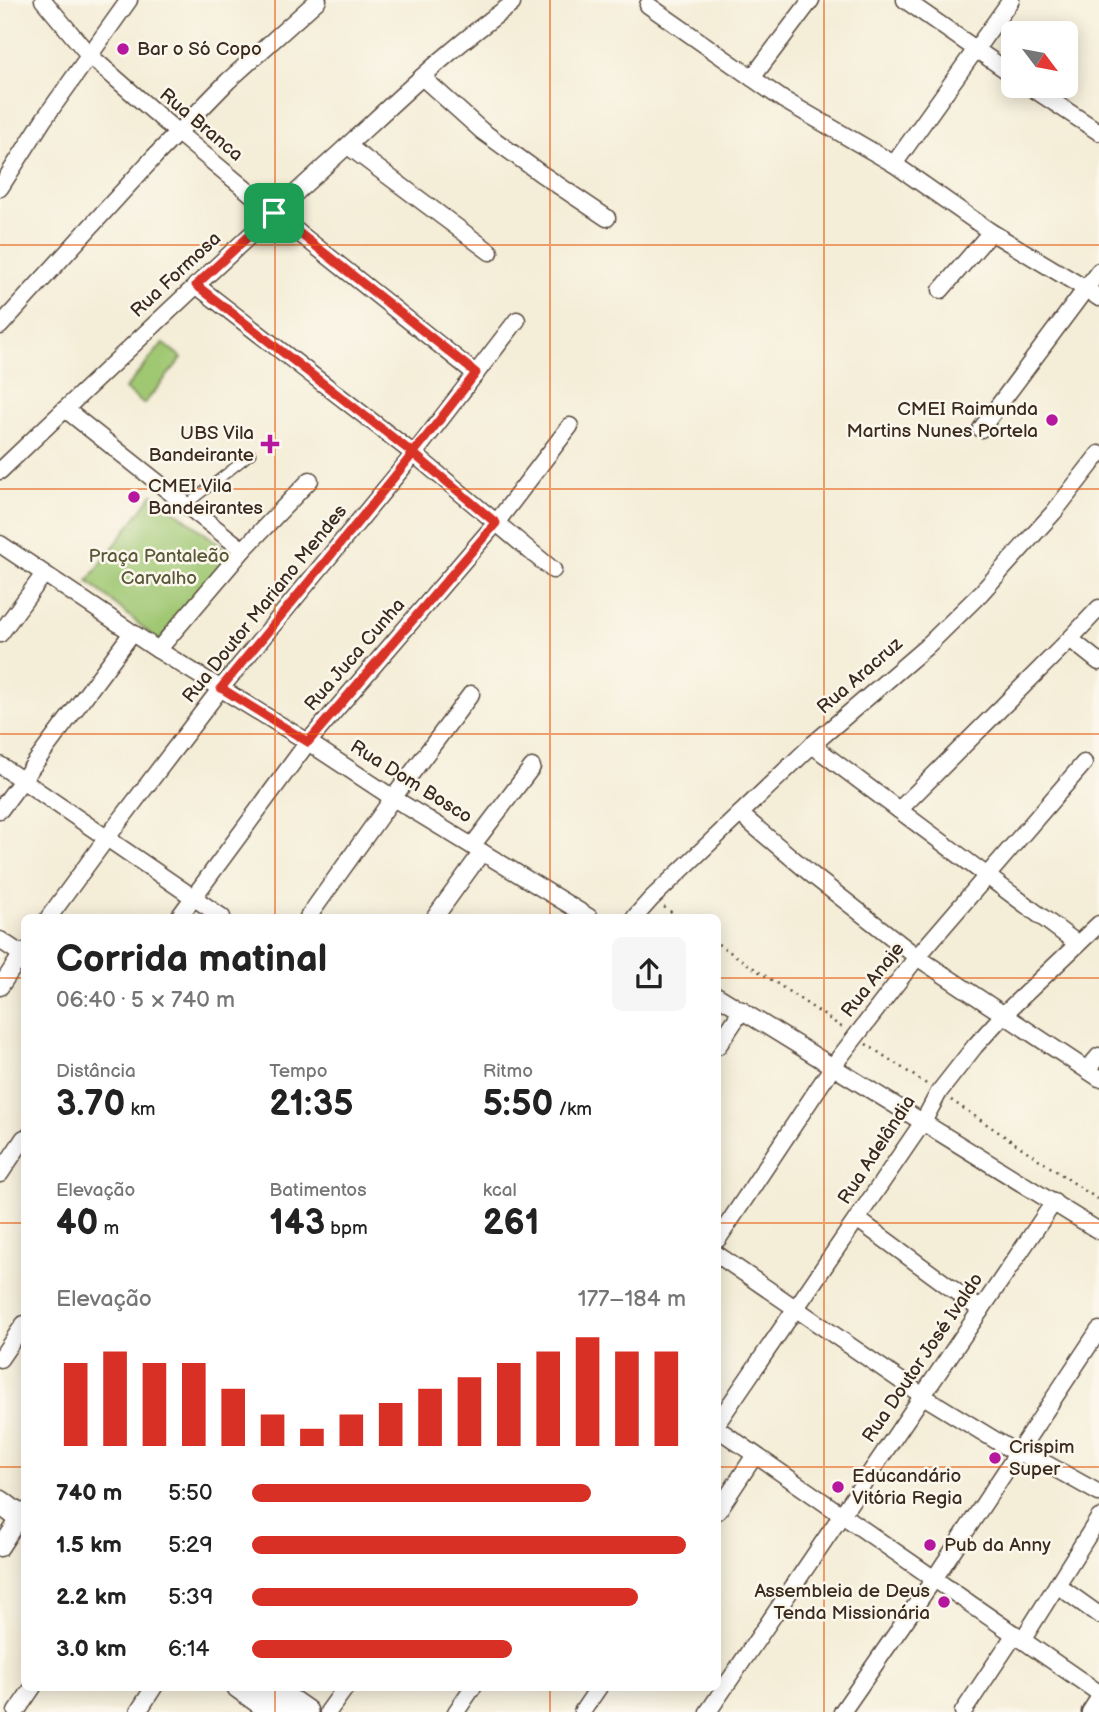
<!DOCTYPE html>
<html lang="pt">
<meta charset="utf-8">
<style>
:root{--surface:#fff;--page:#f6f6f6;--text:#222;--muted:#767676;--accent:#d93025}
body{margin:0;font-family:"Balsamiq Sans",sans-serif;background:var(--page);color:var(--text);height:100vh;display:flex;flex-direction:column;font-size:26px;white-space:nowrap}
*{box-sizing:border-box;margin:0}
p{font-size:23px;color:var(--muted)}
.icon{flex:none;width:38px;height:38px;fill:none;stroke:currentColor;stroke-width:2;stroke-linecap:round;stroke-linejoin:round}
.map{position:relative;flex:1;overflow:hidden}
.sheet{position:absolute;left:21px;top:914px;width:700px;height:777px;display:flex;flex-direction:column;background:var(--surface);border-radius:10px;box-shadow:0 4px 18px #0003}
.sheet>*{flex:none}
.needle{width:46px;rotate:122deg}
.buttons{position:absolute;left:1001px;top:21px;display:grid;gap:14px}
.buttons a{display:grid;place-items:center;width:77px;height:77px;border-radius:10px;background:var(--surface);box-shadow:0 4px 18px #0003;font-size:35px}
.pin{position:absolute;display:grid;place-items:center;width:60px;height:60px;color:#fff;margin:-30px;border-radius:14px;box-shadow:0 4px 10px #0006}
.round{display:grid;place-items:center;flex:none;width:74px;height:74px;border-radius:10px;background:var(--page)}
.head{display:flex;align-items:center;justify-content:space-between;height:119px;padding:0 35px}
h1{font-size:38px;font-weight:600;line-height:52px}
.figures{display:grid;grid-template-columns:repeat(3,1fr);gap:10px;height:119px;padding:7px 35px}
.figures div{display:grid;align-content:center}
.figures b{font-size:35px;font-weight:600}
.figures small{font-size:19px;font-weight:400}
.figures p{font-size:19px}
.chart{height:196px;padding:14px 35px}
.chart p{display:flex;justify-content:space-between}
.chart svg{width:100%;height:126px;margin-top:7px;stroke:var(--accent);stroke-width:6}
ul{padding:0 35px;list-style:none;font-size:23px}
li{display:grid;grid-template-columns:112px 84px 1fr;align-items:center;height:52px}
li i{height:18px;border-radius:9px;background:var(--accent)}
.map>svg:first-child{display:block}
</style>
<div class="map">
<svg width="1099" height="1712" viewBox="0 0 1099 1712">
<rect width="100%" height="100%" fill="#fbf7ec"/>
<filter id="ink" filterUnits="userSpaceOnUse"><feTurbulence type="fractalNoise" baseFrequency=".0143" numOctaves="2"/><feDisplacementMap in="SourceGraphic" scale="14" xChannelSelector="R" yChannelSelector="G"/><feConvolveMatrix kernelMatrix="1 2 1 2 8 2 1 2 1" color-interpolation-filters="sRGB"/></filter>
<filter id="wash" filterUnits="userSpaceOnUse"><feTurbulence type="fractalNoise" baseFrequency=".00686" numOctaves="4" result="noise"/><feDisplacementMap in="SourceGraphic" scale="28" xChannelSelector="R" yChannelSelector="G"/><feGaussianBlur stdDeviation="1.57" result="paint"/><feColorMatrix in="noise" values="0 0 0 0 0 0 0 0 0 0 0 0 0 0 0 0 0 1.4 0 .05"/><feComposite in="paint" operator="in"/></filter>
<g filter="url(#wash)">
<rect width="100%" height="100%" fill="#f4edd7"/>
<g fill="#a0c873" stroke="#6e7948" stroke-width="2">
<polygon points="163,343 182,358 144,404 125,389"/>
<polygon points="153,494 232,554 159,641 88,581"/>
</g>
</g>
<g filter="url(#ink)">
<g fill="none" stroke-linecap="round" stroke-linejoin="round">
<defs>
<polyline id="lane" points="186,505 251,454"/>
<g id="street">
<polyline points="43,0 89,55 178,133 274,213 476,374"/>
<polyline points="905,0 1013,75"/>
<polyline points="648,5 782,99 894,164 991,232 1086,289 1099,298"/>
<polyline points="422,77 482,131 540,173 607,218"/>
<polyline points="752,78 811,0"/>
<polyline points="1029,86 1099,132"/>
<polyline points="348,146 490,252"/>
<polyline points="894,164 1011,0"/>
<polyline points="0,188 44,119 129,0"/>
<polyline points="196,285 414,454 553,570"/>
<polyline points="941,290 991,232"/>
<polyline points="0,326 155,156 228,81 318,0"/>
<polyline points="65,409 243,550"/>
<polyline points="981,429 1099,271"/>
<path d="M0 471C107 369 215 267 324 167 386 111 444 52 512 4"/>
<polyline points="0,544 158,650 308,742 393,798 589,917"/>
<polyline points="0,634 44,574"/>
<polyline points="1070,639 1099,662"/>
<polyline points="158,650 243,550 310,480"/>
<polyline points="812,745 1078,944"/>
<polyline points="0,765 222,917"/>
<polyline points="0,810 132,633"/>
<polyline points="899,810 1070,639 1099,608"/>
<polyline points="740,814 811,874 917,957 1099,1078"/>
<polyline points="472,846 532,767"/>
<polyline points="49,917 106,839 221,688 414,454 517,320"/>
<polyline points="179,917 308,742 496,523 570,426"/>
<polyline points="308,917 393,798 471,694"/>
<polyline points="435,917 482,852"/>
<polyline points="635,917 651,899 812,745 926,647 981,593 1054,512 1099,454"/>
<polyline points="0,940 24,956"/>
<polyline points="0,987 24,951"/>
<polyline points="718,996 1099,1231"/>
<polyline points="718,1046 742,1010"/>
<polyline points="1087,1070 1099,1056"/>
<polyline points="0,1174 24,1138"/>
<polyline points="857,1219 981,1310"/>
<polyline points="718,1239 833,1066 917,957 1084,763"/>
<polyline points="718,1255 923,1396 1018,1454 1043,1462 1099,1493"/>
<polyline points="0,1359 24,1324"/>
<polyline points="718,1422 923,1122 939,1092 975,1046 1004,1014 1099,924"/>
<polyline points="718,1429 1099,1693"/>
<polyline points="718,1511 755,1455"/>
<polyline points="0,1548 24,1511"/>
<polyline points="1057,1585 1099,1615"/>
<polyline points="1023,1639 1099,1518"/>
<polyline points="16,1712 33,1687"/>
<polyline points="138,1712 154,1687"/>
<polyline points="328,1712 346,1687"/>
<polyline points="456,1712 473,1687"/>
<polyline points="582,1712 599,1687"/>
<polyline points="708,1712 1054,1202"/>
<polyline points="842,1712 934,1579 1099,1330"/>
<polyline points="963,1712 1015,1634"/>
<polyline points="1090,1712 1099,1698"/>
</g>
<g id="secondary">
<polyline points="0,1502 24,1520"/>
<polyline points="239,1687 274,1712"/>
<polyline points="270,1687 306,1712"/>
</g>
</defs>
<use href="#lane" stroke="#57473a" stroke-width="11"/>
<use href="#street" stroke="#57473a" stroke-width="19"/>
<use href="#secondary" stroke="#57473a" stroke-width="26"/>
<g stroke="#57473a" stroke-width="2.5" stroke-dasharray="2 5" stroke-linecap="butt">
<polyline points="664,907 678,917"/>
<polyline points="718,944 843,1028"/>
<polyline points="866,1044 928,1085"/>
<polyline points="951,1100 1099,1200"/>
</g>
<use href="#lane" stroke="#fff" stroke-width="8"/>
<use href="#street" stroke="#fff" stroke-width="16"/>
<use href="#secondary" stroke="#fff" stroke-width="23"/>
</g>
</g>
<g fill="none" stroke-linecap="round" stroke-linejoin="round" filter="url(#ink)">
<defs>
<path id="route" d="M274 213 476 373C394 480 307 584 221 688L308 742 496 523 414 454 196 285 274 213"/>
</defs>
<use href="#route" stroke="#fff" stroke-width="14"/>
<use href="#route" stroke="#d93025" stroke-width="9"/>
</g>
<path fill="none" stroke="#e8590c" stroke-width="2" stroke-opacity="0.55" d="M275 0V917M550 0V917M824 0V1712M0 245H1099M0 489H1099M0 734H1099M0 978H24M718 978H1099M0 1223H24M718 1223H1099M0 1467H24M718 1467H1099M275 1687V1712M550 1687V1712"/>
<g fill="#b5179e" stroke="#fbf7ec" stroke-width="2.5">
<circle cx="123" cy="49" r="7"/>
<circle cx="1052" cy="420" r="7"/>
<path d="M266.5 433.5h7v7h7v7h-7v7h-7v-7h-7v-7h7z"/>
<circle cx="134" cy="497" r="7"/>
<circle cx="995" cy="1458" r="7"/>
<circle cx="838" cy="1487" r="7"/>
<circle cx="930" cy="1545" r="7"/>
<circle cx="944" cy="1602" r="7"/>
</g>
<g text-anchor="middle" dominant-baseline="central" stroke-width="5" stroke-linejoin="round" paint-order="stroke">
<g font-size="19" fill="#3b2a1e" stroke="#fbf7ec" text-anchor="start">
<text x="137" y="49">Bar o Só Copo</text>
<text x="1038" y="409" text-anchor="end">CMEI Raimunda<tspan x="1038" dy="22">Martins Nunes Portela</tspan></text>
<text x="254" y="433" text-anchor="end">UBS Vila<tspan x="254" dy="22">Bandeirante</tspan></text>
<text x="148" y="486">CMEI Vila<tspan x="148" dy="22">Bandeirantes</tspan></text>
<text x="1009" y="1447">Crispim<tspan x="1009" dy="22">Super</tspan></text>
<text x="852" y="1476">Educandário<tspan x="852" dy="22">Vitória Regia</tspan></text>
<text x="944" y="1545">Pub da Anny</text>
<text x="930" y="1591" text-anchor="end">Assembleia de Deus<tspan x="930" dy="22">Tenda Missionária</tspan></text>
</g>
<g font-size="19" fill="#3b2a1e" stroke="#fbf7ec">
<text transform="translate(201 125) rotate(40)">Rua Branca</text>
<text transform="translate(176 275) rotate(-43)">Rua Formosa</text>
<text transform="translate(265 604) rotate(-51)">Rua Doutor Mariano Mendes</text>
<text transform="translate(355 655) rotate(-49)">Rua Juca Cunha</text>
<text transform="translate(860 676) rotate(-41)">Rua Aracruz</text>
<text transform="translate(411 782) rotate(32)">Rua Dom Bosco</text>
<text transform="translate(873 980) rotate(-52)">Rua Anaje</text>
<text transform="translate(877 1150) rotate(-57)">Rua Adelândia</text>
<text transform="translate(923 1358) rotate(-56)">Rua Doutor José Ivaldo</text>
</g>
<g font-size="19" fill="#595938" stroke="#fbf7ec">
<text x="159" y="556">Praça Pantaleão<tspan x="159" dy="22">Carvalho</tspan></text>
</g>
</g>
</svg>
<div class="buttons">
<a><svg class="needle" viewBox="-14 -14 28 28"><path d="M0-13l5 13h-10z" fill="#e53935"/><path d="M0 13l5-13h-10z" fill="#767676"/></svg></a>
</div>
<div class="pin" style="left:274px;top:213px;background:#1e9e55"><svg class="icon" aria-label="arrive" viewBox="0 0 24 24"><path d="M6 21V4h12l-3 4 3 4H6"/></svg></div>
<section class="sheet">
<div class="head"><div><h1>Corrida matinal</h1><p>06:40 · 5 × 740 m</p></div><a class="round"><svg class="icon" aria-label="share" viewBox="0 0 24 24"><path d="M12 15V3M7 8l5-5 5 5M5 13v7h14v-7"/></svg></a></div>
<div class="figures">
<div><p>Distância</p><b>3.70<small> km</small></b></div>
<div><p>Tempo</p><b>21:35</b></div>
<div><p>Ritmo</p><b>5:50<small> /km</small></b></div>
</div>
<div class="figures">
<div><p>Elevação</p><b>40<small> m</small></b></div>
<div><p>Batimentos</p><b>143<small> bpm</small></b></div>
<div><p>kcal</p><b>261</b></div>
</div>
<div class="chart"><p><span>Elevação</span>177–184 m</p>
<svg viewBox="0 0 160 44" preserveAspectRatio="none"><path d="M5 44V15M15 44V11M25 44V15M35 44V15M45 44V24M55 44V33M65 44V38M75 44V33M85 44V29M95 44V24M105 44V20M115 44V15M125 44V11M135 44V6M145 44V11M155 44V11"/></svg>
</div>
<ul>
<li><b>740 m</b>5:50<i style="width:78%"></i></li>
<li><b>1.5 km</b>5:29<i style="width:100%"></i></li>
<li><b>2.2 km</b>5:39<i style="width:89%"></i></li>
<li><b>3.0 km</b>6:14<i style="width:60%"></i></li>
</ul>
</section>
</div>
